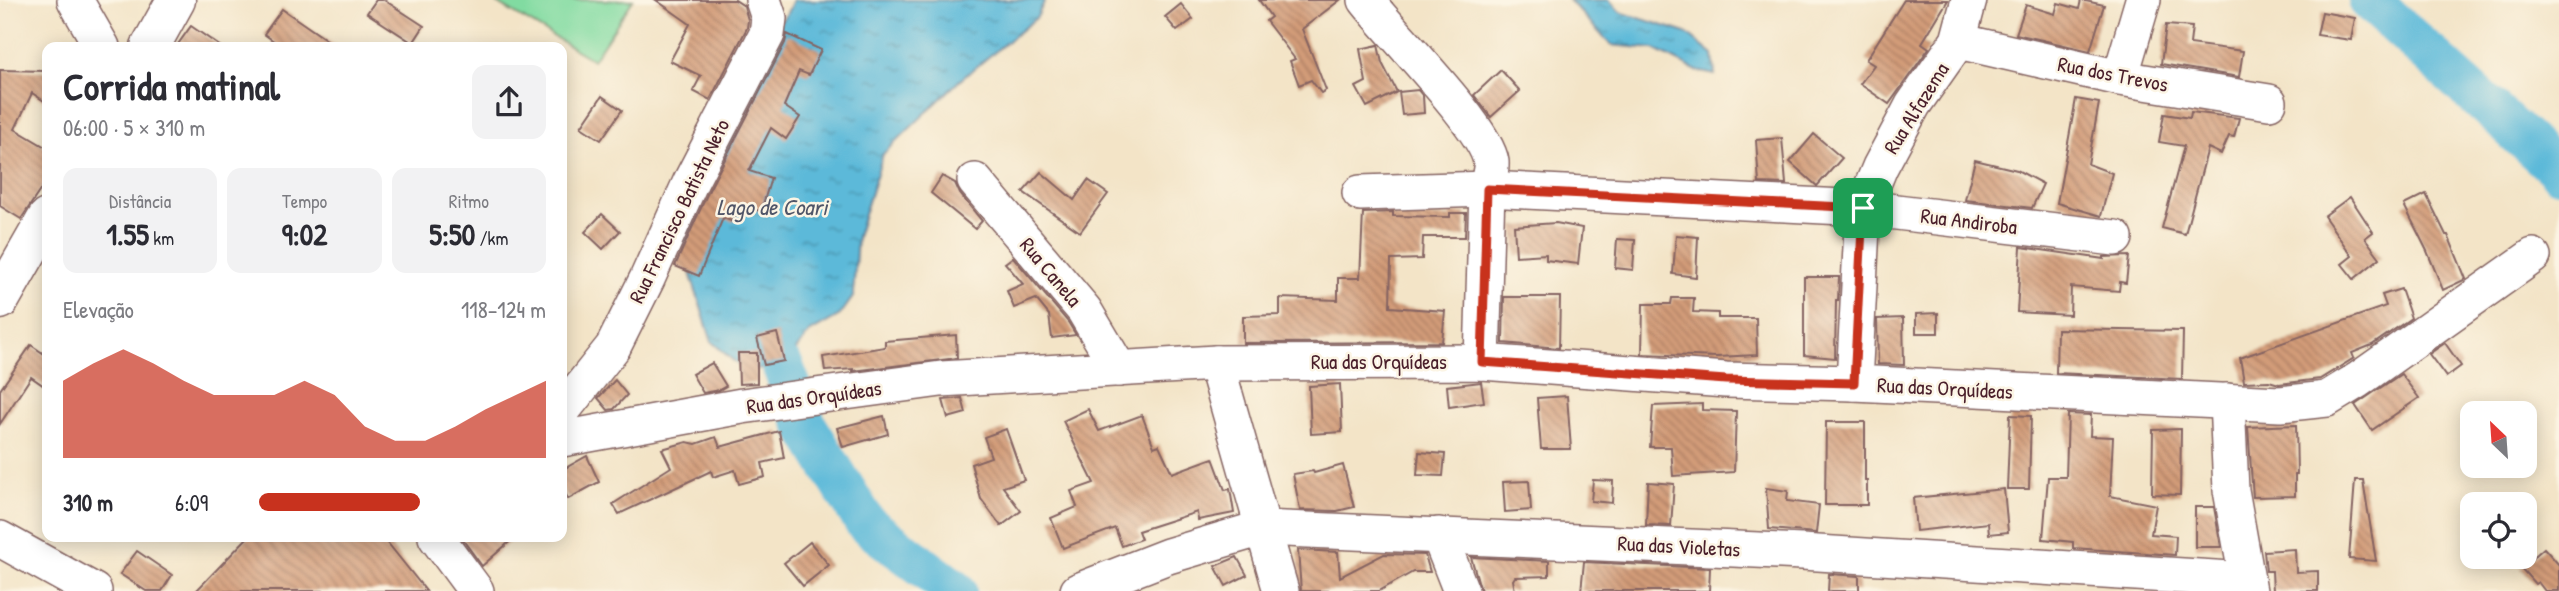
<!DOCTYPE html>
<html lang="pt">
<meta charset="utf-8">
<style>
:root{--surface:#fff;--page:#f2f2f3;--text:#2b2b33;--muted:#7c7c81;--accent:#c8321e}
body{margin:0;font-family:"Patrick Hand",sans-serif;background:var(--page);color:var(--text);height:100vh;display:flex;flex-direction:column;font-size:26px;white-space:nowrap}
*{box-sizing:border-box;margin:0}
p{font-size:23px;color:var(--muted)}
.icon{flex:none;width:38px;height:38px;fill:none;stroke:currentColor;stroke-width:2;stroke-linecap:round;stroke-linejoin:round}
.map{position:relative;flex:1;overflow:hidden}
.panel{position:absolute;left:42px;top:42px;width:525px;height:500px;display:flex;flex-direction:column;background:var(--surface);border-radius:14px;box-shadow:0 4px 18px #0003}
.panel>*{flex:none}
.needle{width:46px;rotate:335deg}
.controls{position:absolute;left:2460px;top:401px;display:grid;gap:14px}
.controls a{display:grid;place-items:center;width:77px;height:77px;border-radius:14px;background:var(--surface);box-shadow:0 4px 18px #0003;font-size:35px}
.pin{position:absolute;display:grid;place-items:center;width:60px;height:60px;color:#fff;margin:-30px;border-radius:14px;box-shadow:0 4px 10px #0006}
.round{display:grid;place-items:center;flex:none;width:74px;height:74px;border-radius:14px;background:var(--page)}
.headline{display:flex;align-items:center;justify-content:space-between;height:119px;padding:0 21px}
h1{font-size:38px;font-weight:700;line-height:52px}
.figures{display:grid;grid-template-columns:repeat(3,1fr);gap:10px;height:119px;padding:7px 21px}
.figures div{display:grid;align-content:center;border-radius:14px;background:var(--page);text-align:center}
.figures b{font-size:30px;font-weight:700}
.figures small{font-size:19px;font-weight:400}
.figures p{font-size:19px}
.chart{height:196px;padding:14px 21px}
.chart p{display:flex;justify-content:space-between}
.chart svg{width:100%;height:126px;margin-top:7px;fill:var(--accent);opacity:.7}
ul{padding:0 21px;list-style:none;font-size:23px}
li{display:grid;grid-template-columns:112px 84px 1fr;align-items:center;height:52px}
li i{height:18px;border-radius:9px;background:var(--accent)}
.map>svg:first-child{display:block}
</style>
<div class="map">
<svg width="2559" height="591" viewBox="0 0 2559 591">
<defs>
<pattern id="water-ripples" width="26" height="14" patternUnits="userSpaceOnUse" patternTransform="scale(1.75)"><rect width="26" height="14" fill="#5bb9d9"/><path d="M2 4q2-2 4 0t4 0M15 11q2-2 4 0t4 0" fill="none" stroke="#4d96b0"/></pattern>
<pattern id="building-back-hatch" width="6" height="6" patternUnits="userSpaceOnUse" patternTransform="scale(1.75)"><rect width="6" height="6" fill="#d29b78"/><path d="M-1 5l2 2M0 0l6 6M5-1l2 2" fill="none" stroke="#ac7e63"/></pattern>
</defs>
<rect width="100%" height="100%" fill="#fcf5e5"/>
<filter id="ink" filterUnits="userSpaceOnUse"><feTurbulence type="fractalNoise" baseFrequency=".0143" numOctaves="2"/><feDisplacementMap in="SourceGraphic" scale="14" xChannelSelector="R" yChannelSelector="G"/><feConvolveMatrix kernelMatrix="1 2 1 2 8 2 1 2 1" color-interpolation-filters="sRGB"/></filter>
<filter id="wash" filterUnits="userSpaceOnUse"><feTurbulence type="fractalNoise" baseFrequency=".00686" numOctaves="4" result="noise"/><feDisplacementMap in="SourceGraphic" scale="28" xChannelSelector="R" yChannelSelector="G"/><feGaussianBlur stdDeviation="1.57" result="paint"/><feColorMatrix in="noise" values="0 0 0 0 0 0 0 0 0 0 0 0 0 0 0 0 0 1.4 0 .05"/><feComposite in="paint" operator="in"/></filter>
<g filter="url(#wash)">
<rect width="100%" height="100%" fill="#f3e4c7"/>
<polygon fill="#81dba1" stroke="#667d66" stroke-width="2" points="492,0 633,0 593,60"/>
<g fill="url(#water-ripples)" stroke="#526c82" stroke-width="2">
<polygon points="793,0 1045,0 1037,17 959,81 883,154 857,237 853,297 840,315 809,333 783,367 744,370 712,342 679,238 728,90 787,13"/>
<polygon points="1569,0 1609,0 1620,12 1686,33 1713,55 1715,75 1697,71 1654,49 1611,45"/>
</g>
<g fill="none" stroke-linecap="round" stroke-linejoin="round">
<g stroke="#5bb9d9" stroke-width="42">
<polyline points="2369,0 2559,171"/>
<polyline points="783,367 806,426 866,524 956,591"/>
</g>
</g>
<g id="blocks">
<g fill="url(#building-back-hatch)">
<polygon points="376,0 384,0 424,26 413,43 367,13"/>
<polygon points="656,0 735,0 744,6 748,20 747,28 710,100 693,91 701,76 670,61 690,24"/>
<polygon points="1259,0 1340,0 1302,29 1326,90 1321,93 1311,80 1299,85 1290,61 1295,59 1266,21 1271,17"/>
<polygon points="1904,0 1948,0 1922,43 1929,48 1889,104 1860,84 1874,65 1866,60"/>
<polygon points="2081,0 2104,5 2090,51 2016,34 2026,5 2055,14 2058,3 2079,9"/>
<polygon points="1181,4 1193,19 1177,31 1165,17"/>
<polygon points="282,9 337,47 282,47 264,34"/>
<polygon points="2322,12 2355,18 2351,40 2317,35"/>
<polygon points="2166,25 2192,27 2190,44 2243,51 2239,77 2161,64"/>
<polygon points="191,26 221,47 176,47"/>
<polygon points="787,34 821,50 809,75 799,71 784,106 800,117 786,139 771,128 749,171 771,178 761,211 739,205 734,222 723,218 699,276 675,266 709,190 785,43"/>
<polygon points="1378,45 1382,63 1397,92 1367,107 1356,87 1366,82 1360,49"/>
<polygon points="0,70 47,71 47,103 32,93 15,129 47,148 47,180 21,219 0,206"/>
<polygon points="1501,70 1520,91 1491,117 1474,95"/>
<polygon points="1418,90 1423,96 1424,113 1402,115 1399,92"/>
<polygon points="602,96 622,110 601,140 581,127"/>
<polygon points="2076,99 2099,103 2088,164 2112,173 2101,216 2057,203"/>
<polygon points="2191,112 2239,118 2234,137 2229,136 2221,154 2208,148 2185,234 2162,228 2184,146 2159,142 2164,114 2190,118"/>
<polygon points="1814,134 1842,158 1817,186 1790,162"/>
<polygon points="1782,138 1786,184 1759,183 1756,140"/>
<polygon points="1975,160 2017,170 2043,184 2032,208 1965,200"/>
<polygon points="1041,172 1074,200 1088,180 1108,194 1080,232 1023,192"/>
<polygon points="942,176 955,183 960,194 982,221 975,229 931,193"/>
<polygon points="2426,194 2446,235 2448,235 2466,279 2443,290 2427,251 2404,205"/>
<polygon points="2350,197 2373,232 2365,238 2380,258 2354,279 2342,264 2352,256 2324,216"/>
<polygon points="1393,212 1393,216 1450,217 1450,213 1466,213 1465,237 1423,237 1422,259 1391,260 1390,307 1445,311 1442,342 1243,343 1243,316 1280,315 1280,298 1338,300 1338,278 1360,278 1363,213"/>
<polygon points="602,214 620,231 603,249 585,232"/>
<polygon points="1556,223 1582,228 1578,264 1546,260 1546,254 1516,256 1514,226"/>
<polygon points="1676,235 1698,237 1696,277 1673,274"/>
<polygon points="1617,239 1635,240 1633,270 1615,268"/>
<polygon points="2021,247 2104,259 2104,257 2129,256 2126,283 2120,282 2119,291 2071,287 2070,315 2017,312"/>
<polygon points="1013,257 1068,322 1076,335 1052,338 1049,315 1036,299 1014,308 1007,291 1023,284 1005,263"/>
<polygon points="1804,277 1839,277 1838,300 1836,300 1835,358 1804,355"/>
<polygon points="2401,289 2411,318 2372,345 2352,353 2354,358 2320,379 2279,384 2269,381 2244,382 2240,358 2386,306 2382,295"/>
<polygon points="1504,297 1560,297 1559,348 1503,343"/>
<polygon points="1672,298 1694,298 1693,312 1718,313 1718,318 1756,318 1757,355 1717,357 1642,354 1643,304 1671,304"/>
<polygon points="1938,313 1938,333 1916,333 1916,314"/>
<polygon points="1903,318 1904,365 1878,364 1877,319"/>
<polygon points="2057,329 2183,331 2182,379 2056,373"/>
<polygon points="777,333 784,361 764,365 757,338"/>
<polygon points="956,335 957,358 853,371 853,369 825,371 823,357 885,347 885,341"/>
<polygon points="2445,343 2461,366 2446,377 2429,354"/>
<polygon points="31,345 47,356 47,388 31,377 0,424 0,390"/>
<polygon points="738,353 757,353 757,383 739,384"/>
<polygon points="712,363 726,386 719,390 703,393 692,374"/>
<polygon points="2401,374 2419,398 2372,430 2355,405"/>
<polygon points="615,380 627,395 614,409 608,410 598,398"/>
<polygon points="1481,382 1484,402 1449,407 1447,386"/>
<polygon points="1340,384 1342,432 1311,434 1309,386"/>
<polygon points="1567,396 1571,449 1541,449 1537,398"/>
<polygon points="962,398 966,413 948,418 943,400"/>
<polygon points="1702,404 1702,410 1736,411 1734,472 1673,476 1671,447 1650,447 1653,406"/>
<polygon points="1088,409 1099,431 1142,415 1154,447 1159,445 1172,473 1213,458 1225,490 1230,489 1234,513 1198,520 1197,512 1138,531 1141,539 1122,546 1115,528 1063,548 1051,518 1077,507 1071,491 1094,483 1063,421"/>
<polygon points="2068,414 2091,415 2090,436 2113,437 2110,496 2156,505 2151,534 2176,536 2175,555 2073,548 2073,542 2043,539 2048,477 2066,477"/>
<polygon points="2010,415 2031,416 2029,489 2007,489"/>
<polygon points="884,416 888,434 843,447 837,428"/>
<polygon points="1826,422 1865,422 1865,481 1867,481 1867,505 1825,505"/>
<polygon points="2296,425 2297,474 2295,474 2295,496 2253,497 2248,427"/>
<polygon points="1006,429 1024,480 1003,487 1021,511 1001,526 981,499 971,464 991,457 984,437"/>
<polygon points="2181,429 2180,495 2152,494 2153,430"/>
<polygon points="779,431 784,458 762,463 765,477 739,484 735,470 713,477 711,471 619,514 613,504 671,467 662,449 687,442 696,444 716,437 720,447"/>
<polygon points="1419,452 1445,454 1443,476 1417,475"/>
<polygon points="587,456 599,482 568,499 562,487 562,470"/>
<polygon points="1343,465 1354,507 1337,511 1300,510 1293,474 1313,471 1314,473"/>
<polygon points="1593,480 1613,481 1612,503 1591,501"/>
<polygon points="2355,480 2363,480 2376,561 2349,559"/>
<polygon points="1529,481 1531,510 1505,512 1503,482"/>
<polygon points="1648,482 1674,484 1671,526 1646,525"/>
<polygon points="1766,488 1788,491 1787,501 1819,505 1816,533 1769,529"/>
<polygon points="2004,489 2008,532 1989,534 1988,523 1916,531 1913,498"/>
<polygon points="2195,507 2214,507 2221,547 2195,547"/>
<polygon points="248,537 383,537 426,591 196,591"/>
<polygon points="461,537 515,537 482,566"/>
<polygon points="810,542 829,565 803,586 784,563"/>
<polygon points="2544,548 2559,565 2559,591 2545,591 2538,582 2535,584 2521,568"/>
<polygon points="2295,549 2296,572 2318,571 2318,591 2273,591 2272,571 2266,571 2264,551"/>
<polygon points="1298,550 1338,552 1340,577 1384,554 1425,555 1430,572 1413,572 1379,591 1301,591"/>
<polygon points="137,551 172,575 162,591 146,591 120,574"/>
<polygon points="1237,557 1247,575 1226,586 1215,566"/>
<polygon points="1471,557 1549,561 1549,576 1515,577 1513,580 1515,591 1481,591"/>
<polygon points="1584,562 1710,568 1709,591 1581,591"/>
<polygon points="1829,574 1859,576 1859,591 1828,591"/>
</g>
</g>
</g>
<g filter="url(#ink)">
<use href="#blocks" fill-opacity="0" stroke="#856462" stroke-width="2"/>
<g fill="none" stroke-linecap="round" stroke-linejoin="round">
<defs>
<g id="minor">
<polyline points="75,0 102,47"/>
<path d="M1366 0C1391 33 1486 127 1491 162 1492 170 1488 181 1487 189L1482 362"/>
<polyline points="1958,41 2120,78 2269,102"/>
<polyline points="2120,78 2143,0"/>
<polyline points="975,181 1084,310 1119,369"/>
<polyline points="1360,193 1487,189 1863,208 2115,238"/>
<polyline points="1216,363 1281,591"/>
<polyline points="1854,383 1863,208 1880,167 1913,105 1958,41 1969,0"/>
<polyline points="2227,401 2231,490 2249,591"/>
<polyline points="562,411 613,347 647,279 691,181 767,34 769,18 763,0"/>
<polyline points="562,439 742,406 941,379 1216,363 1482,362 1726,380 1854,383 2280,404 2327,399 2358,380 2533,256"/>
<polyline points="1439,535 1461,591"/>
<polyline points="436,537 476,591"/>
<polyline points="0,539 94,591"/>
<polyline points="1078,591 1168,556 1262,528 1802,552 2247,580"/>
</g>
<g id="major">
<polyline points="150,47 176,0"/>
<polyline points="0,300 47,218"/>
</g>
</defs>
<use href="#minor" stroke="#856462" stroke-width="38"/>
<use href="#major" stroke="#856462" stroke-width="41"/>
<use href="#minor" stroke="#fff" stroke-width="35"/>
<use href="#major" stroke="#fff" stroke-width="38"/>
</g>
</g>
<g fill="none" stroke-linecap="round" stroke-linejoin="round" filter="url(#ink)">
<defs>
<polygon id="route" points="1487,189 1863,208 1854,383 1726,380 1482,362"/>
</defs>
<use href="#route" stroke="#fff" stroke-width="14"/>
<use href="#route" stroke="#c8321e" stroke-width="9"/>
</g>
<g text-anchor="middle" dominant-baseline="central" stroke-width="5" stroke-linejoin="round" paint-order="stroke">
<g font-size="21" fill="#4a1f2b" stroke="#fcf5e5">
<text transform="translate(2113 74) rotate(11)">Rua dos Trevos</text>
<text transform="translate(1916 108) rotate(-58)">Rua Alfazema</text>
<text transform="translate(679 211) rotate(-64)">Rua Francisco Batista Neto</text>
<text transform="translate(1969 221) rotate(7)">Rua Andiroba</text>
<text transform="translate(1051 272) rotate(50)">Rua Canela</text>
<text x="1379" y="361">Rua das Orquídeas</text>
<text transform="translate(1945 388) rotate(3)">Rua das Orquídeas</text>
<text transform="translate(814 397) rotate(-8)">Rua das Orquídeas</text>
<text transform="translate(1679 546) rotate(3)">Rua das Violetas</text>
</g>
<g font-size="23" font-style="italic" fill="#505568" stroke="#fcf5e5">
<text x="772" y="206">Lago de Coari</text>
</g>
</g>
</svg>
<div class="controls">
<a><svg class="needle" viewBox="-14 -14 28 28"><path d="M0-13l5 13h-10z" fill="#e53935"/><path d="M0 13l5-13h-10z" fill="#7c7c81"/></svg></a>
<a><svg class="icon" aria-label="locate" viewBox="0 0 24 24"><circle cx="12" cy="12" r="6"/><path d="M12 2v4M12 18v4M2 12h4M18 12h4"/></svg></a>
</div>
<div class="pin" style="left:1863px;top:208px;background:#1e9e55"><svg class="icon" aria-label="arrive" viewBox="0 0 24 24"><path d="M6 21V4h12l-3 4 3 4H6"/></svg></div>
<section class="panel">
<div class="headline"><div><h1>Corrida matinal</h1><p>06:00 · 5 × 310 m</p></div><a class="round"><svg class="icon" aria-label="share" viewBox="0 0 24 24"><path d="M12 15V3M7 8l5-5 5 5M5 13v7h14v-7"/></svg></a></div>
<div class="figures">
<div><p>Distância</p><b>1.55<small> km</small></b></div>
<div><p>Tempo</p><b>9:02</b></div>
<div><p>Ritmo</p><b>5:50<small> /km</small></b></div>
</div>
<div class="chart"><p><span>Elevação</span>118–124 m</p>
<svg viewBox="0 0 160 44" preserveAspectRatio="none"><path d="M0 44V17L10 11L20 6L30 11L40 17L50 22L60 22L70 22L80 17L90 22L100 33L110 38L120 38L130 33L140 27L150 22L160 17V44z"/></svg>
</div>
<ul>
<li><b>310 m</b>6:09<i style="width:56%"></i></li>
</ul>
</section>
</div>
